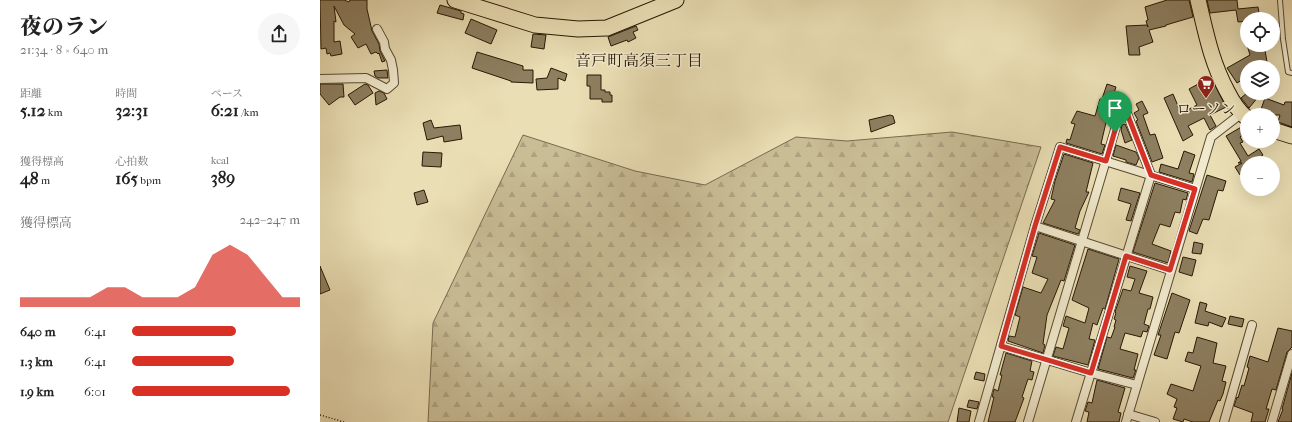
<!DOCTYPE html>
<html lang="ja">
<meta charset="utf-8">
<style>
:root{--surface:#fff;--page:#f6f6f6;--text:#222;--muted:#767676;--accent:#d93025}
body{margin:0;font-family:"IM FELL French Canon","Noto Serif JP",serif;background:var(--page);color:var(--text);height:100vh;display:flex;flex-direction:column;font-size:15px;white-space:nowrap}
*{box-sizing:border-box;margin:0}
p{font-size:13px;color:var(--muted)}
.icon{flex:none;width:22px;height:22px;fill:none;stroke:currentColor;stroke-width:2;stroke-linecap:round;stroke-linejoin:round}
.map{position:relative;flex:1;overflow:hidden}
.drawer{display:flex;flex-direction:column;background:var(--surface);width:320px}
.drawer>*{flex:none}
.buttons{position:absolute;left:920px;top:12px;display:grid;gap:8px}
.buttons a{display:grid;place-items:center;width:40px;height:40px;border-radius:50%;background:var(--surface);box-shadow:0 4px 16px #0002;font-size:20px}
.pin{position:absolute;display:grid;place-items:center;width:34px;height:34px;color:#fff;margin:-41px -17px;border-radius:50% 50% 50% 0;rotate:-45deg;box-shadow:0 0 4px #0007}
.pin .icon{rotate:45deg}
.round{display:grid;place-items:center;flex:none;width:42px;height:42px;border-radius:21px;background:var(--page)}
.headline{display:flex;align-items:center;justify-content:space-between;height:68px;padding:0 20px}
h1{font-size:22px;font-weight:800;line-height:30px}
.metrics{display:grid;grid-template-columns:repeat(3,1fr);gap:6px;height:68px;padding:4px 20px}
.metrics div{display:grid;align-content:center}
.metrics b{font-size:17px;font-weight:800}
.metrics small{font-size:11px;font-weight:400}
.metrics p{font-size:11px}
.chart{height:112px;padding:8px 20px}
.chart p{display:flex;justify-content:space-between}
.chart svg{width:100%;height:72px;margin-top:4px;fill:var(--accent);opacity:.7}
ul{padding:0 20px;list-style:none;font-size:13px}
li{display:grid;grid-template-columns:64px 48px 1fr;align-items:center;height:30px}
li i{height:10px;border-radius:5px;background:var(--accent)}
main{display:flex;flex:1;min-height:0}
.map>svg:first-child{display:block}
</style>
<main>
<section class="drawer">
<div class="headline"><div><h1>夜のラン</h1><p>21:34 · 8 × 640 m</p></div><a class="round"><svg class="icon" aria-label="share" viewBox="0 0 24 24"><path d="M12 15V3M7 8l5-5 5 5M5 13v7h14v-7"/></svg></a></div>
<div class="metrics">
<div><p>距離</p><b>5.12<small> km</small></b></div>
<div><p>時間</p><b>32:31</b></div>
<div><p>ペース</p><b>6:21<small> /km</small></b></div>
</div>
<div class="metrics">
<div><p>獲得標高</p><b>48<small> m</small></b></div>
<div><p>心拍数</p><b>165<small> bpm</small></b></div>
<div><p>kcal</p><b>389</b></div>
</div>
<div class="chart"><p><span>獲得標高</span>242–247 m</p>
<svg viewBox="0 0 160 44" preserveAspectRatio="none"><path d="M0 44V38L10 38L20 38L30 38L40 38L50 32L60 32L70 38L80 38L90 38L100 32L110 12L120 6L130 12L140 25L150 38L160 38V44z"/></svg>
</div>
<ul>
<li><b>640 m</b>6:41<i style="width:62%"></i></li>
<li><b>1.3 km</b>6:41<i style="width:61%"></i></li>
<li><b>1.9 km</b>6:01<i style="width:94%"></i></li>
</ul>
</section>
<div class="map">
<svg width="972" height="422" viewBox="0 0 972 422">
<defs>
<pattern id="forest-firs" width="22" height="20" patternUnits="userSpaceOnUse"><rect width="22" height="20" fill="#c9bd96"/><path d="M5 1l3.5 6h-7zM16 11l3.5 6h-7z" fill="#ada280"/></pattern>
</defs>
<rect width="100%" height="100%" fill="#eadeb4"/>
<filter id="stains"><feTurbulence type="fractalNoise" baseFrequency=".005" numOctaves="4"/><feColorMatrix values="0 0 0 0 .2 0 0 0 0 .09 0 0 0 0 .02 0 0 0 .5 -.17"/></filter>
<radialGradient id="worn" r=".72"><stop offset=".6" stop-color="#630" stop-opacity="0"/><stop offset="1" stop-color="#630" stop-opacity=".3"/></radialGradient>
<polygon fill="url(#forest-firs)" stroke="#786b4e" points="632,132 721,147 628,422 108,422 113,323 203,135 315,171 385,185 476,137 527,141"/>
<g fill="#8d7f60" stroke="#281905">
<polygon points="0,0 24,0 29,2 30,0 47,0 47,9 52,31 59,44 60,51 65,61 62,62 59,53 58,54 56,52 51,54 46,44 38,48 31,37 35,34 24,25 14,6 16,22 14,21 14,42 20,41 22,54 11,56 10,53 7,54 6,48 1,49"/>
<polygon points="847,0 869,0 873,17 846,25 846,26 829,30 833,42 819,47 820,55 809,55 806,26 827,25 828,27 826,21 828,20 825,7"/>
<polygon points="887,0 917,0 918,9 938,7 940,18 927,19 927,21 918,22 916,10 890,13"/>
<polygon points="120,5 141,11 141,13 144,14 143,20 117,13"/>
<polygon points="151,19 177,30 171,44 145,33"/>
<polygon points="316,26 318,30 313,32 316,38 308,42 307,40 291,46 288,37"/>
<polygon points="213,34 226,35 224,49 211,47"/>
<polygon points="927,45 944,45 948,67 927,67 927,77 917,83 907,68 930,55"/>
<polygon points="157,52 203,66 203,70 213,70 213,83 191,82 191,81 152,68"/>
<polygon points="231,68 247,74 245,81 238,78 238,89 217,90 216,79 227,78"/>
<polygon points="67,70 68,78 58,78 55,76 54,71"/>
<polygon points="267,75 281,75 281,90 285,90 285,92 290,92 290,95 292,95 292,102 282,102 282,99 270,99 270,86 267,86"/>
<polygon points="891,77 906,107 890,115 896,126 890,130 884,118 868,126 873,135 863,141 844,98 853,94 861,113 877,105 869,89"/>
<polygon points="0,84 23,84 24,97 20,97 9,105 0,94"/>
<polygon points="45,84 48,85 53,93 35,105 28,95"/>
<polygon points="787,84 796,87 791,102 784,131 781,144 785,145 782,154 746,143 747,139 750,140 755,124 751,123 757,111 775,116 780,99 782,99"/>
<polygon points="59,91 64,93 67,99 56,105 55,93"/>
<polygon points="927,93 933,93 939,96 929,108 921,98"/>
<polygon points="945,98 964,105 965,102 972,102 972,127 958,122 960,115 939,115"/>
<polygon points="822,101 828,113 823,115 830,135 835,134 843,158 832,162 816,121 818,120 814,113 819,110 816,104"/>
<polygon points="570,115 573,116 575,123 551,132 549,120"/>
<polygon points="111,120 114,128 140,125 142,139 124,142 123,136 107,140 103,123"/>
<polygon points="805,124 812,140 805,143 801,130 802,125"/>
<polygon points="923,126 927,127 927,132 920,137 923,142 920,143 928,156 939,149 943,155 932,163 927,163 927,171 920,175 915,167 922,163 918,163 921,161 906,136"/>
<polygon points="796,145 816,152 819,158 816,165 806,162 806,160 793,156"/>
<polygon points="864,151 875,155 869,173 874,174 872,182 839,172 841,164 858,169"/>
<polygon points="103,152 122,153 121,167 102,166"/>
<polygon points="744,154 773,163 766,192 769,192 760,211 755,228 760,230 758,234 723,223 735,200 731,199 735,181"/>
<polygon points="887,175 906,181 903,191 898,190 889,220 883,219 877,234 869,231"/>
<polygon points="835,183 868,193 866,200 863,199 860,213 855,212 850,227 840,224 832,244 851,251 848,263 813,252"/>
<polygon points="801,188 820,193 811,221 806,220 811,204 798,200"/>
<polygon points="104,190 108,202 97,205 94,193"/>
<polygon points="719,233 755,245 744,281 741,280 727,315 723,344 725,345 723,353 688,341 689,336 695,337 700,317 695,315 703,287 721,293 728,279 712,273 717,257 712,256"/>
<polygon points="874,242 883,244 881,254 872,253"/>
<polygon points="768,249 799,259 785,309 783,308 777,325 773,323 769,339 775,340 768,365 733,356 736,347 743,349 749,328 743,326 746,316 765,323 769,308 752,300"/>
<polygon points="863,257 876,260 872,276 859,272"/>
<polygon points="0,266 10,290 0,294"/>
<polygon points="810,266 827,271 819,293 833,297 830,309 828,309 824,324 829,326 827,332 823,331 821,337 805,333 800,349 818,354 814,370 816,370 813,378 778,369 787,337 791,338 795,327 794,327 796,320 794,319 796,313 795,312 803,289 811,291 815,279 807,277"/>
<polygon points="852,293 870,300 859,333 855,332 847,359 834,355 841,335 838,335"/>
<polygon points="880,302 887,304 885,311 906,318 902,327 889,322 888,326 875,323"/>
<polygon points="910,316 924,319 922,327 908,324"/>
<polygon points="958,328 972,331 972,347 967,352 956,390 952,389 946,409 949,409 945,422 931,422 933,413 914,406 917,397 918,398 922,385 924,386 929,368 927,367 930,356 948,362"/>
<polygon points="877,337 897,343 893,363 906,366 902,381 906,382 903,394 900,401 898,400 889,422 873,422 864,419 863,422 853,419 857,408 854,407 857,399 847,394 851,384 873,391 881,366 865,361 868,352 873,353"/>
<polygon points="686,353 712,361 710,371 714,372 712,380 708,379 702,397 704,398 695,422 668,422 674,397 672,397 674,389 678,391 682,375 680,375"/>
<polygon points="656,372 665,374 664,381 654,379"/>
<polygon points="972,373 972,422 958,422 963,409 962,409"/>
<polygon points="777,380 805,388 798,412 801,413 799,422 767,422 769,412 765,411 768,402 772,403"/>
<polygon points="649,400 659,402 657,409 647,407"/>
<polygon points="639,408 651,411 649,422 637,422"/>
</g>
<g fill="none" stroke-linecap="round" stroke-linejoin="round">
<defs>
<polyline id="lane" points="960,0 963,39 968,72 972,73"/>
<g id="street">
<polyline points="0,79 46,78 67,89 74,83 73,70 71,60 65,49 64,42 57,29"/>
<polyline points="715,226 850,270"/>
<polyline points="681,346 771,373 817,385"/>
<polyline points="808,414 835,422"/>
<polyline points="659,422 715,226 740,147 875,189"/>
<polyline points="708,422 803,103"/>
<polyline points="756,422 831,175 803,103"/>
<polyline points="806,422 891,137 922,113"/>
<polyline points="904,422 932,325"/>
<polyline points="952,422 972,354"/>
</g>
<g id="highway">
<polyline points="135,0 215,25 258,29 287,28 356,0"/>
<path d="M878 0C886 33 891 61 907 91 912 101 918 111 927 118"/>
<polyline points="953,130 972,136"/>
</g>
</defs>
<use href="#lane" stroke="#584a31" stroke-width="6"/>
<use href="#street" stroke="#584a31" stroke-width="10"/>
<use href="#highway" stroke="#281905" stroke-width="17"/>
<polyline stroke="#281905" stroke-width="1.5" stroke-dasharray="1 2" stroke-linecap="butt" points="0,415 24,422"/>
<use href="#lane" stroke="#f1eace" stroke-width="4"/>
<use href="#street" stroke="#f1eace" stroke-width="8"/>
<use href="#highway" stroke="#eadeb4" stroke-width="15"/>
</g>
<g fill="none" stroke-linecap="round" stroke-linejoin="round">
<defs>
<polygon id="route" points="803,103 831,175 875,189 850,270 806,256 771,373 681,346 715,226 740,147 786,161"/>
</defs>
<use href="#route" stroke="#fff" stroke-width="8"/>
<use href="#route" stroke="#d93025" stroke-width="5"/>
</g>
<defs>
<symbol id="supermarket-pin" viewBox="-11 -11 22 30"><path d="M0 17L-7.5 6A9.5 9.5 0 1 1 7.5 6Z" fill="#8f2418" stroke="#f1eace"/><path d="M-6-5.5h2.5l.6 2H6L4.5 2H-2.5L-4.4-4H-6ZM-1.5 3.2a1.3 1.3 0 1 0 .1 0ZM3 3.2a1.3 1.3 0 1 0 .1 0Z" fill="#fff"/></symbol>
</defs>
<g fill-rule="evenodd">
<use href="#supermarket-pin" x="876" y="74" width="20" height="27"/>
</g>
<g text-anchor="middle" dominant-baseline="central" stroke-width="3" stroke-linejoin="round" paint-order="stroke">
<g font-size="15" fill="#281905" stroke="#f1eace">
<text x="886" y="109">ローソン</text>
</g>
<g font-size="16" fill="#281905" stroke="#f1eace">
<text x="319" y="60">音戸町高須三丁目</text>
</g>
</g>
<rect width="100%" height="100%" filter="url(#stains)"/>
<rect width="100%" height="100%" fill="url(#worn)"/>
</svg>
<div class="buttons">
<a><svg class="icon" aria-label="locate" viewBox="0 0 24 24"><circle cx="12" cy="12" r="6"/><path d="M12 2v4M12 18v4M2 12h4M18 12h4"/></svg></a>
<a><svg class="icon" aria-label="layers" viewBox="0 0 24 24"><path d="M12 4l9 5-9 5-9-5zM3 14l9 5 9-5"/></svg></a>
<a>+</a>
<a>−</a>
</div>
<div class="pin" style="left:795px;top:132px;background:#1e9e55"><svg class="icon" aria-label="arrive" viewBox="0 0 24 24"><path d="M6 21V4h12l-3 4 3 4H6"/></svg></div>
</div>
</main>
